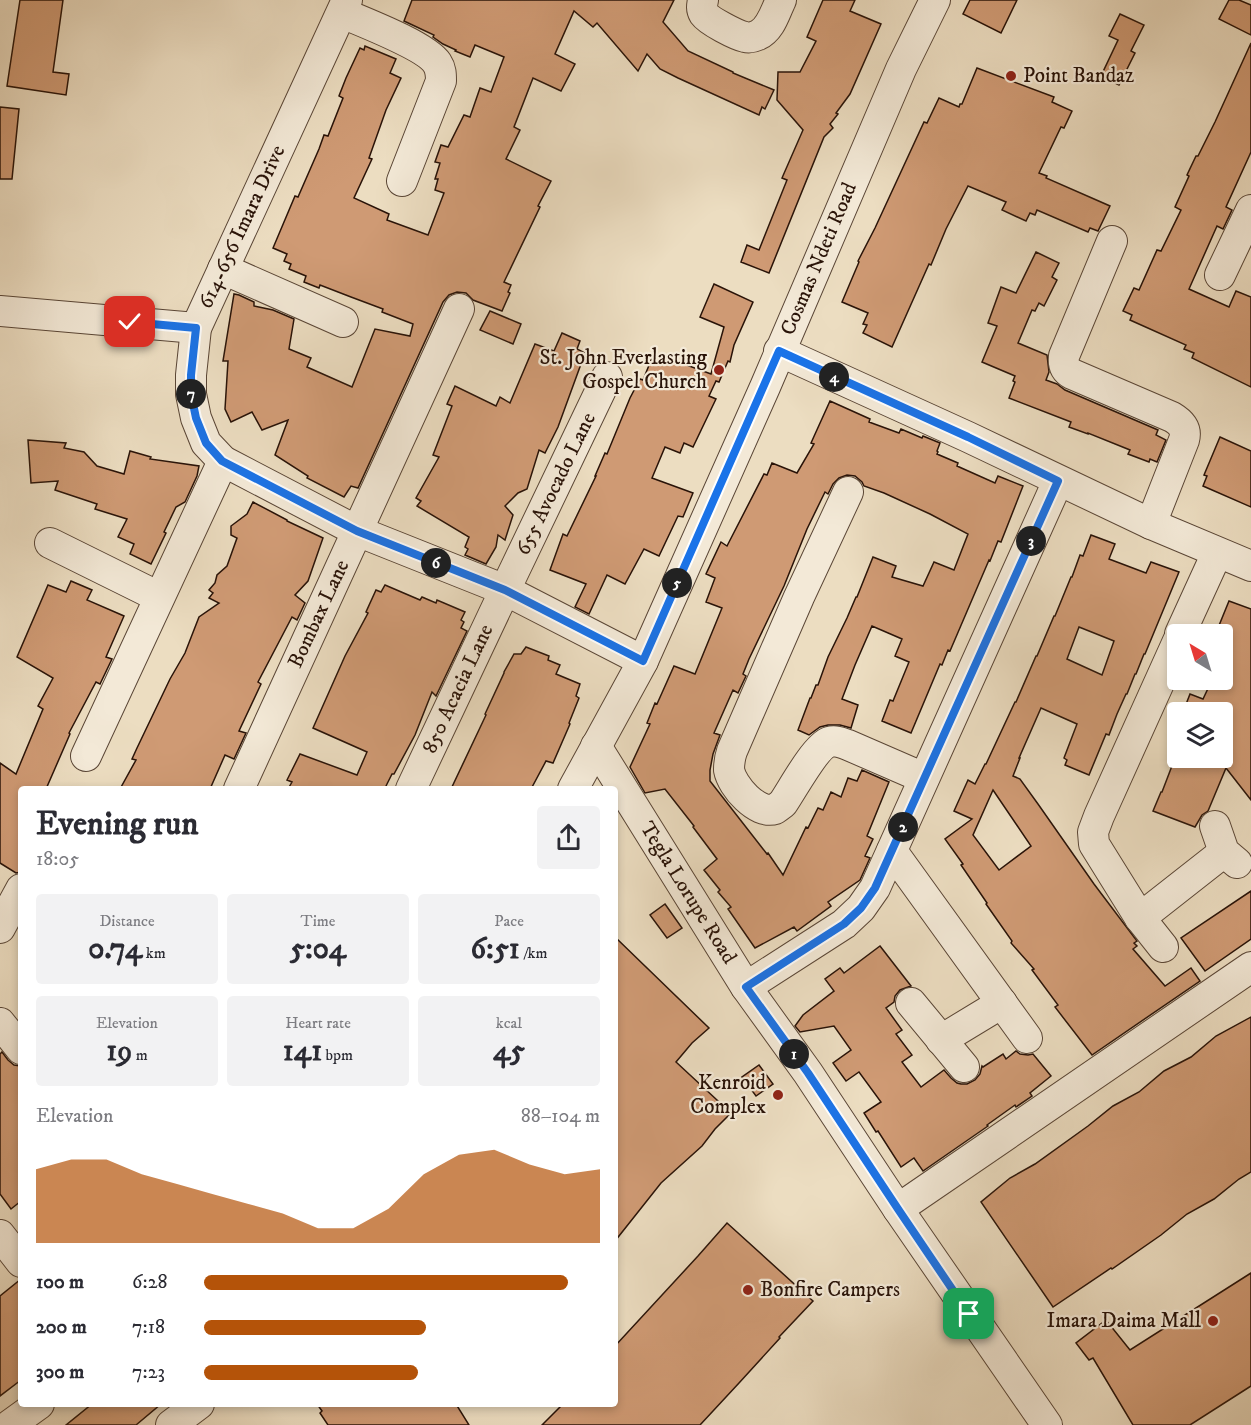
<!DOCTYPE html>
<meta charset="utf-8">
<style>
:root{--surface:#fff;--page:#f2f2f3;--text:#2b2b33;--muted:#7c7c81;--accent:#b45309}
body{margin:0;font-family:"IM FELL DW Pica",serif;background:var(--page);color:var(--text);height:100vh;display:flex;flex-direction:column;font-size:22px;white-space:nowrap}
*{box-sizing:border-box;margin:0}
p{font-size:20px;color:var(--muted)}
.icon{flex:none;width:33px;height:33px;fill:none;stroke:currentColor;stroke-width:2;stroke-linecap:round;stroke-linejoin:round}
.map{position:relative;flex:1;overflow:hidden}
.drawer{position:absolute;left:18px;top:786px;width:600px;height:621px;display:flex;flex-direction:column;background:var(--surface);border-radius:6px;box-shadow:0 3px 9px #0003}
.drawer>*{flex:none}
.needle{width:39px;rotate:322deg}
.controls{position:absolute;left:1167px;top:624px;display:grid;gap:12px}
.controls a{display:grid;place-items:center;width:66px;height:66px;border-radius:6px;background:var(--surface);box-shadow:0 3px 9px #0003;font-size:30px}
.pin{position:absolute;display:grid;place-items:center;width:51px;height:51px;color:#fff;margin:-26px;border-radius:12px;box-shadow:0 3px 9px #0006}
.km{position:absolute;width:30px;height:30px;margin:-15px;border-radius:50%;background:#222;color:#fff;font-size:16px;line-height:30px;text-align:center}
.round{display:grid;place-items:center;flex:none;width:63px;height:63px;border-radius:6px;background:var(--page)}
.overview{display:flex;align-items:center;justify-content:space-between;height:102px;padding:0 18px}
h1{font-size:33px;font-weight:800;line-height:45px}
.stats{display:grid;grid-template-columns:repeat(3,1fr);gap:9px;height:102px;padding:6px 18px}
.stats div{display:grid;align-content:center;border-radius:6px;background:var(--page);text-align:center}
.stats b{font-size:30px;font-weight:800}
.stats small{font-size:16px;font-weight:400}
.stats p{font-size:16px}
.chart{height:168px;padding:12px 18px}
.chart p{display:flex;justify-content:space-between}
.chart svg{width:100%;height:108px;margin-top:6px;fill:var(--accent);opacity:.7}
ul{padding:0 18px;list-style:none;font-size:20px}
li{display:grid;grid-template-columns:96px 72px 1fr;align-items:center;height:45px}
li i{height:15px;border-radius:8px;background:var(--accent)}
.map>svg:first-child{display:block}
</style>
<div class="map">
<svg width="1251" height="1425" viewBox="0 0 1251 1425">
<rect width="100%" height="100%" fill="#ecddc1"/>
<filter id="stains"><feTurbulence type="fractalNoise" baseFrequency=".00333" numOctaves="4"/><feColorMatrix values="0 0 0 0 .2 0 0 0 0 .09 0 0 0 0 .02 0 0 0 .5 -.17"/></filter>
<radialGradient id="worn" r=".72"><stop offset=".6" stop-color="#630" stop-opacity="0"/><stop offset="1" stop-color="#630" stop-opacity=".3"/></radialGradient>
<g fill="#cf9a74" stroke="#291308" stroke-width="1.5" fill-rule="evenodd">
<polygon points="20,0 63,0 53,72 69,74 66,95 7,86"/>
<polygon points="412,0 674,0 663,22 688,51 733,72 733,73 774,90 765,109 762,107 759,115 678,78 660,69 647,54 638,71 597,23 593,27 574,11 555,54 575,64 561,91 533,78 514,127 520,130 506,159 551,181 538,206 540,207 504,282 511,285 508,292 510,293 502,311 473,300 466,293 457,292 449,295 443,302 358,488 351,486 344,497 307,478 308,476 275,455 288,420 262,430 252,412 231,422 225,409 228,361 223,361 234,294 239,295 254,302 254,306 273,310 294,319 289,349 311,358 307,367 352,387 375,329 410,336 413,324 382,312 383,309 351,297 320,285 319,288 304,282 306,276 289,269 291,264 284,261 287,254 273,248 295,196 298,197 319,149 324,135 328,136 343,98 339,96 346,78 360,48 364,50 365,46 396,59 390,73 401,78 386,110 369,158 372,159 354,198 389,214 387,220 428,235 444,193 435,190 438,179 435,179 440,163 435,162 441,145 448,147 464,115 470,117 480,88 491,92 504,57 475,45 470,57 455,51 456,50 443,44 433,37 434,35 404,21"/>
<polygon points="823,0 855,0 850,11 881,24 850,94 836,113 838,114 830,124 833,128 824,137 769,273 741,262 747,245 759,250 787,180 782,178 803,130 777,100 778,72 800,72 816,41 807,37"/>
<polygon points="970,0 1017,0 1001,33 963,14"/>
<polygon points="1229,0 1239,0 1251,5 1251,35 1219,19"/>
<polygon points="1120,14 1144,25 1131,51 1135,53 1119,85 1101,76 1118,40 1109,36"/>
<polygon points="1251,43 1251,152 1226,207 1232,210 1223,229 1217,226 1189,289 1229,307 1236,291 1251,297 1251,387 1192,358 1194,353 1184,349 1186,345 1130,320 1132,315 1123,311 1134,288 1139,290 1157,250 1161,251 1181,210 1175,207 1189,176 1187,175 1196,156 1198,156 1215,122"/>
<polygon points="977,68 1054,97 1052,102 1072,111 1064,128 1061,127 1039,173 1047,176 1046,178 1110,206 1098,231 1090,228 1088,232 1037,210 1035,215 1030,213 1026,221 1002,210 1006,202 968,186 946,229 931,265 929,264 892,347 863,333 867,325 863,324 868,313 842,302 859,262 858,261 875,228 924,122 927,123 939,98 959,107 960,104 962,104"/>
<polygon points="0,107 19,109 12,179 0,179"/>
<polygon points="1036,252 1059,263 1052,277 1057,280 1044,306 1039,303 1035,311 1032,310 1018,343 1047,355 1049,372 1046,380 1057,384 1065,390 1158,430 1156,435 1166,440 1157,462 1150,459 1149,462 1128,454 1130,450 1088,433 1088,434 1069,427 1071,422 1009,398 1015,382 1013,381 1015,376 982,362 997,326 988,323 1001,287 1016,293"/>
<polygon points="714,284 753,302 734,345 730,362 728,361 719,382 716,381 709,396 716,399 693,447 684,443 680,453 665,447 652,478 693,493 683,517 678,516 659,556 644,549 625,584 607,575 589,614 575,607 586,584 550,570 563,534 567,536 596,476 595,476 605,453 607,454 630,398 640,379 643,380 654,353 711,374 724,327 700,317"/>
<polygon points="490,311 521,324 513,344 480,330"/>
<polygon points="562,333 580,341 577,349 585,353 558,427 545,453 539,450 527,489 518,493 505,506 513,515 505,540 498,535 496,547 486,564 465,555 468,549 465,547 469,537 417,506 421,501 416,498 439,457 433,455 452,406 447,404 455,386 496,406 500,397 510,403 535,344 554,351"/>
<polygon points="830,401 870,419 869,422 899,433 901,429 922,438 923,436 940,443 937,451 938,452 937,454 958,463 957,466 995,483 998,476 1023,486 1001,542 998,541 990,561 989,560 950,651 948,650 942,665 940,664 911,733 882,721 890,700 893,701 909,662 895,656 902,639 872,626 855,665 842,699 858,705 851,728 840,725 828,725 820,727 809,735 798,730 810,698 811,698 816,685 818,685 828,657 847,618 856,597 857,597 873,557 896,566 892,577 923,586 934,562 954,570 968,534 930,514 884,493 864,486 862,482 855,476 847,475 839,478 833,484 828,494 825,492 807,529 784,586 749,659 743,674 746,676 738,693 733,690 714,733 720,735 713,754 710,770 710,781 767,854 768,853 783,875 806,827 808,828 818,808 823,810 831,792 841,797 848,778 857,781 862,770 889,782 867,836 873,839 865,856 870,858 860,880 828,902 831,906 797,931 794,927 755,948 728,909 731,907 718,892 720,890 704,870 717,859 693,827 694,826 665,789 645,793 630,767 650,724 647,723 655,703 657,704 674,666 695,674 722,608 706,602 715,578 706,574 721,542 727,546 764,474 767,475 772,463 797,473 814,444 811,443"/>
<polygon points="1220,437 1251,451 1251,507 1203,486 1207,476 1204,475"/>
<polygon points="28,440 66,443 64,448 84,452 97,466 124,474 130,451 151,457 150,459 199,466 197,476 185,502 176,507 164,532 166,533 151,564 130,554 134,544 118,537 127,519 95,509 97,504 55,490 58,481 31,483"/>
<polygon points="253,502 287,520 287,521 323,538 308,581 295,595 305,603 297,620 292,617 258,682 261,684 239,731 246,733 234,759 225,755 210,789 120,789 136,760 132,759 137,748 170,679 185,653 199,617 219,603 209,598 213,593 209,590 215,583 217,575 227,566 237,538 231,535 231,526 247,514"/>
<path d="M1091 535 1115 544 1109 559 1146 573 1151 562 1179 572 1145 654H1144L1136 674H1135L1127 694H1126L1117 714 1109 735 1106 734 1089 775 1065 765 1067 760 1064 758 1077 724 1041 708 1019 758H1020L1013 776 1020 779 1038 804 1094 884 1137 941 1134 943 1137 946 1133 949 1165 986 1191 968 1200 981 1092 1055 1055 1007 1058 1005 1032 970 1034 969 1011 943 1012 941 986 904 987 903 961 865 963 864 945 839 972 819 954 811 968 780 975 784 985 764H986L1015 702H1016L1036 656H1037L1054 616H1055L1071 577H1072L1080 555 1083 556ZM1079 627 1114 641 1102 675 1067 659ZM993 790 1031 846 999 870 973 835Z"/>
<polygon points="71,581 92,590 87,600 124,616 106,657 112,659 100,684 96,682 69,733 70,734 46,789 21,789 21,872 16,873 0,863 0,763 16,774 43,709 38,706 53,678 17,657 48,585 66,592"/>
<polygon points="385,585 420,600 422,597 436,603 437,600 465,612 461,620 464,622 461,628 467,631 436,696 432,692 415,735 394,774 392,774 386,786 389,787 389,789 288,789 292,782 287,780 300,754 357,775 367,752 313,728 345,656 368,613 366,612 376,590 381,592"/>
<polygon points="1229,601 1251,609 1251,800 1226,768 1208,811 1202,815 1195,827 1153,811 1161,792 1162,792 1175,758 1222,758 1222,712 1183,712 1190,694 1203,699 1212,680 1222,680 1222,630 1218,628"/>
<polygon points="526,647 549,656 548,660 560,665 556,674 580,684 576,696 579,698 569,723 570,724 553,763 546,761 531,789 451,789 486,715 485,714 504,673 504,672 514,654 521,654"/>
<polygon points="1251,891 1251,939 1205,971 1181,938"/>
<polygon points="665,904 682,928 667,938 650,915"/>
<polygon points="615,937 709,1028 692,1043 676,1062 731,1113 715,1129 702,1146 661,1183 615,1241"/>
<polygon points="880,946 911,986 900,990 895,996 894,1002 886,1008 902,1030 896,1034 912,1055 902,1062 921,1087 944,1070 951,1078 957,1083 961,1084 967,1084 975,1080 980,1074 982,1066 983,1067 1003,1054 1006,1059 1016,1051 1020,1054 1028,1055 1033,1054 1051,1076 1030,1093 1032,1096 1016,1107 1015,1105 987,1125 988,1126 923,1171 914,1158 901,1167 878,1131 876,1132 864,1113 881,1102 859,1072 846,1081 833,1063 851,1050 834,1026 800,1032 795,1026 803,1015 834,991 825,979 840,968 844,973"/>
<polygon points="1251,1017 1251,1172 1239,1179 1214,1199 1187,1214 1161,1235 1112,1269 1111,1268 1053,1307 981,1202 1010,1178 1035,1164 1088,1126 1113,1106 1139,1092 1164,1071 1191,1057 1216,1036"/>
<polygon points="2,1052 8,1060 14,1065 21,1066 21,1201 11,1209 0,1194 0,1054"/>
<polygon points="759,1065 773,1084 756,1096 742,1077"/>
<polygon points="727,1223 813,1301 779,1337 780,1338 739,1383 700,1425 542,1425 563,1404 615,1404 615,1346 698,1256"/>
<polygon points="1251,1273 1251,1386 1190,1425 1133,1425 1093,1358 1089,1360 1076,1343 1106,1320 1130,1350"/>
<polygon points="21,1279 21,1380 0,1396 0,1296"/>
<polygon points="92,1404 161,1404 136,1425 66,1425"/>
<polygon points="317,1404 456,1404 469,1425 328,1425 320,1413 322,1411"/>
</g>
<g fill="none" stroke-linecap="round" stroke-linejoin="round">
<defs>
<g id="minor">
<polyline points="347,0 196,328 191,375 191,394 196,418 206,443 223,461 357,531 505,590 643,661"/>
<path d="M703 0C702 5 701 9 704 14 709 21 736 35 745 37 749 38 754 37 758 35 771 29 775 12 781 0"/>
<path d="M342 13C363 22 426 46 437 63 441 69 441 74 441 81L402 181"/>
<path d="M1112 241 1064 356C1063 364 1065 370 1072 374L1172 417C1182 423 1187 429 1184 440L1151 524"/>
<polyline points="223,269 343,322"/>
<polyline points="1220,275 1251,210"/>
<polyline points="0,311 196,328"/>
<polyline points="779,351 968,437 1151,524 1251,566"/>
<path d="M848 492 799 597 732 751C730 757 729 763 729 770 732 786 757 815 775 809 778 807 781 805 783 803 792 790 815 747 829 742 836 740 842 743 848 745L924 778"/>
<polyline points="50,543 159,597"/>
<polyline points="1180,634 1217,553"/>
<polyline points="596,746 746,987 808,1073 898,1209 1047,1425"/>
<polyline points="86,756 223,461"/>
<polyline points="239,789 459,309"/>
<polyline points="411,789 505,590 607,377"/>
<polyline points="573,789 643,661 765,387 901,69 935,0"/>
<polyline points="1215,826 1224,852 1237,863"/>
<polyline points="892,851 1027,1038"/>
<polyline points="1140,918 1224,852"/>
<polyline points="0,928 21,889"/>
<polyline points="1163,947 1140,918 1094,844 1093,832 1099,816 1178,641"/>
<polyline points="746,987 844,924 861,908 875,888 1058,481"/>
<polyline points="911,1003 964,1067"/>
<polyline points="0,1023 21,1049"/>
<polyline points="941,1040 1002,1003"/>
<polyline points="898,1209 1251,967"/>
<polyline points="0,1235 21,1262"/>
<polyline points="10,1425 39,1404"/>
<polyline points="171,1425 199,1404"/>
</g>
</defs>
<use href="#minor" stroke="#5a4636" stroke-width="32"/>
<use href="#minor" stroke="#f3e9d7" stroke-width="30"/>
</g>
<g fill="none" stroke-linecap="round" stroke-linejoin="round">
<defs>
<polyline id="route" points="130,322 196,328 191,375 191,394 196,418 206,443 222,461 357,531 505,590 643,661 779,351 968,437 1058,481 875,888 861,908 844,924 746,987 808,1073 898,1209 969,1314"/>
</defs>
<use href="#route" stroke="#fff" stroke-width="12"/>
<use href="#route" stroke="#1a73e8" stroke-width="8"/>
</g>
<g fill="#8f2418" stroke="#f3e9d7" stroke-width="2">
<circle cx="1011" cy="76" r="6"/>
<circle cx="719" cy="370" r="6"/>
<circle cx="778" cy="1095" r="6"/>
<circle cx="748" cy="1290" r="6"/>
<circle cx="1213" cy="1321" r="6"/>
</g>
<g text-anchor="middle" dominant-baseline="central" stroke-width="4.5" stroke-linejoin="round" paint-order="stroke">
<g font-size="21" fill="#291308" stroke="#f3e9d7" text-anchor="end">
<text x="1023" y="76" text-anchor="start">Point Bandaz</text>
<text x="707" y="358">St. John Everlasting<tspan x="707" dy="24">Gospel Church</tspan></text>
<text x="766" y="1083">Kenroid<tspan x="766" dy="24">Complex</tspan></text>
<text x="760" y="1290" text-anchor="start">Bonfire Campers</text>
<text x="1201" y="1321">Imara Daima Mall</text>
</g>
<g font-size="21" fill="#291308" stroke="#f3e9d7">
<text transform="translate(242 227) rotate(-65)">614-656 Imara Drive</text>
<text transform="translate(819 259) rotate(-67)">Cosmas Ndeti Road</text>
<text transform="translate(556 484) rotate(-64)">655 Avocado Lane</text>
<text transform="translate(319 614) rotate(-65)">Bombax Lane</text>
<text transform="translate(458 689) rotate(-65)">850 Acacia Lane</text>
<text transform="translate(688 893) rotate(58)">Tegla Lorupe Road</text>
</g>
</g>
<rect width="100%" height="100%" filter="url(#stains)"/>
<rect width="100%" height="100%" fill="url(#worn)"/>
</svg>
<div class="controls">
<a><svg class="needle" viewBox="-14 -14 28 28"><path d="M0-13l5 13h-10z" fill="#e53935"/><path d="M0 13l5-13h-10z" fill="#7c7c81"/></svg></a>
<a><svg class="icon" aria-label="layers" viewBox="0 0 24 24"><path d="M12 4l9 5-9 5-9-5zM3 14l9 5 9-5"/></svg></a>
</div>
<div class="pin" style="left:969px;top:1314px;background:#1e9e55"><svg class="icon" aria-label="arrive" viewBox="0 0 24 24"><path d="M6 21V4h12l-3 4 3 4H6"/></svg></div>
<div class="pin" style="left:130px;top:322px;background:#d93025"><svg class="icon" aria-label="check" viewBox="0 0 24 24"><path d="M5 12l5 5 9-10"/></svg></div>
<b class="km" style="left:794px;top:1054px">1</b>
<b class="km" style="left:903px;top:827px">2</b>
<b class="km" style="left:1031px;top:541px">3</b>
<b class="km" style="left:834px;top:377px">4</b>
<b class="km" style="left:677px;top:583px">5</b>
<b class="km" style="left:436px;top:563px">6</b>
<b class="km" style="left:191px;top:394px">7</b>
<section class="drawer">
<div class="overview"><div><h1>Evening run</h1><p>18:05</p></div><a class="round"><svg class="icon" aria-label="share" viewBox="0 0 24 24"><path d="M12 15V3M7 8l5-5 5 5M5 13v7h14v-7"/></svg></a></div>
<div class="stats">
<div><p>Distance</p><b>0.74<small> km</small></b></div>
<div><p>Time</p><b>5:04</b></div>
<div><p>Pace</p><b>6:51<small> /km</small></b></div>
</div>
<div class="stats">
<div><p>Elevation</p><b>19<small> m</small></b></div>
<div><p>Heart rate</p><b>141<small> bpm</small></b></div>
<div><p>kcal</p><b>45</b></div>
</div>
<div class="chart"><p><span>Elevation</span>88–104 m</p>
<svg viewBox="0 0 160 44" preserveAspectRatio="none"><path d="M0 44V14L10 10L20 10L30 16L40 20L50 24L60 28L70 32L80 38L90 38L100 30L110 16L120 8L130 6L140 12L150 16L160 14V44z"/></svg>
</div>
<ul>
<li><b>100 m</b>6:28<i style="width:92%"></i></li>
<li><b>200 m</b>7:18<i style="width:56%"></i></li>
<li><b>300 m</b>7:23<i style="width:54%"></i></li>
</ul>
</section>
</div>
